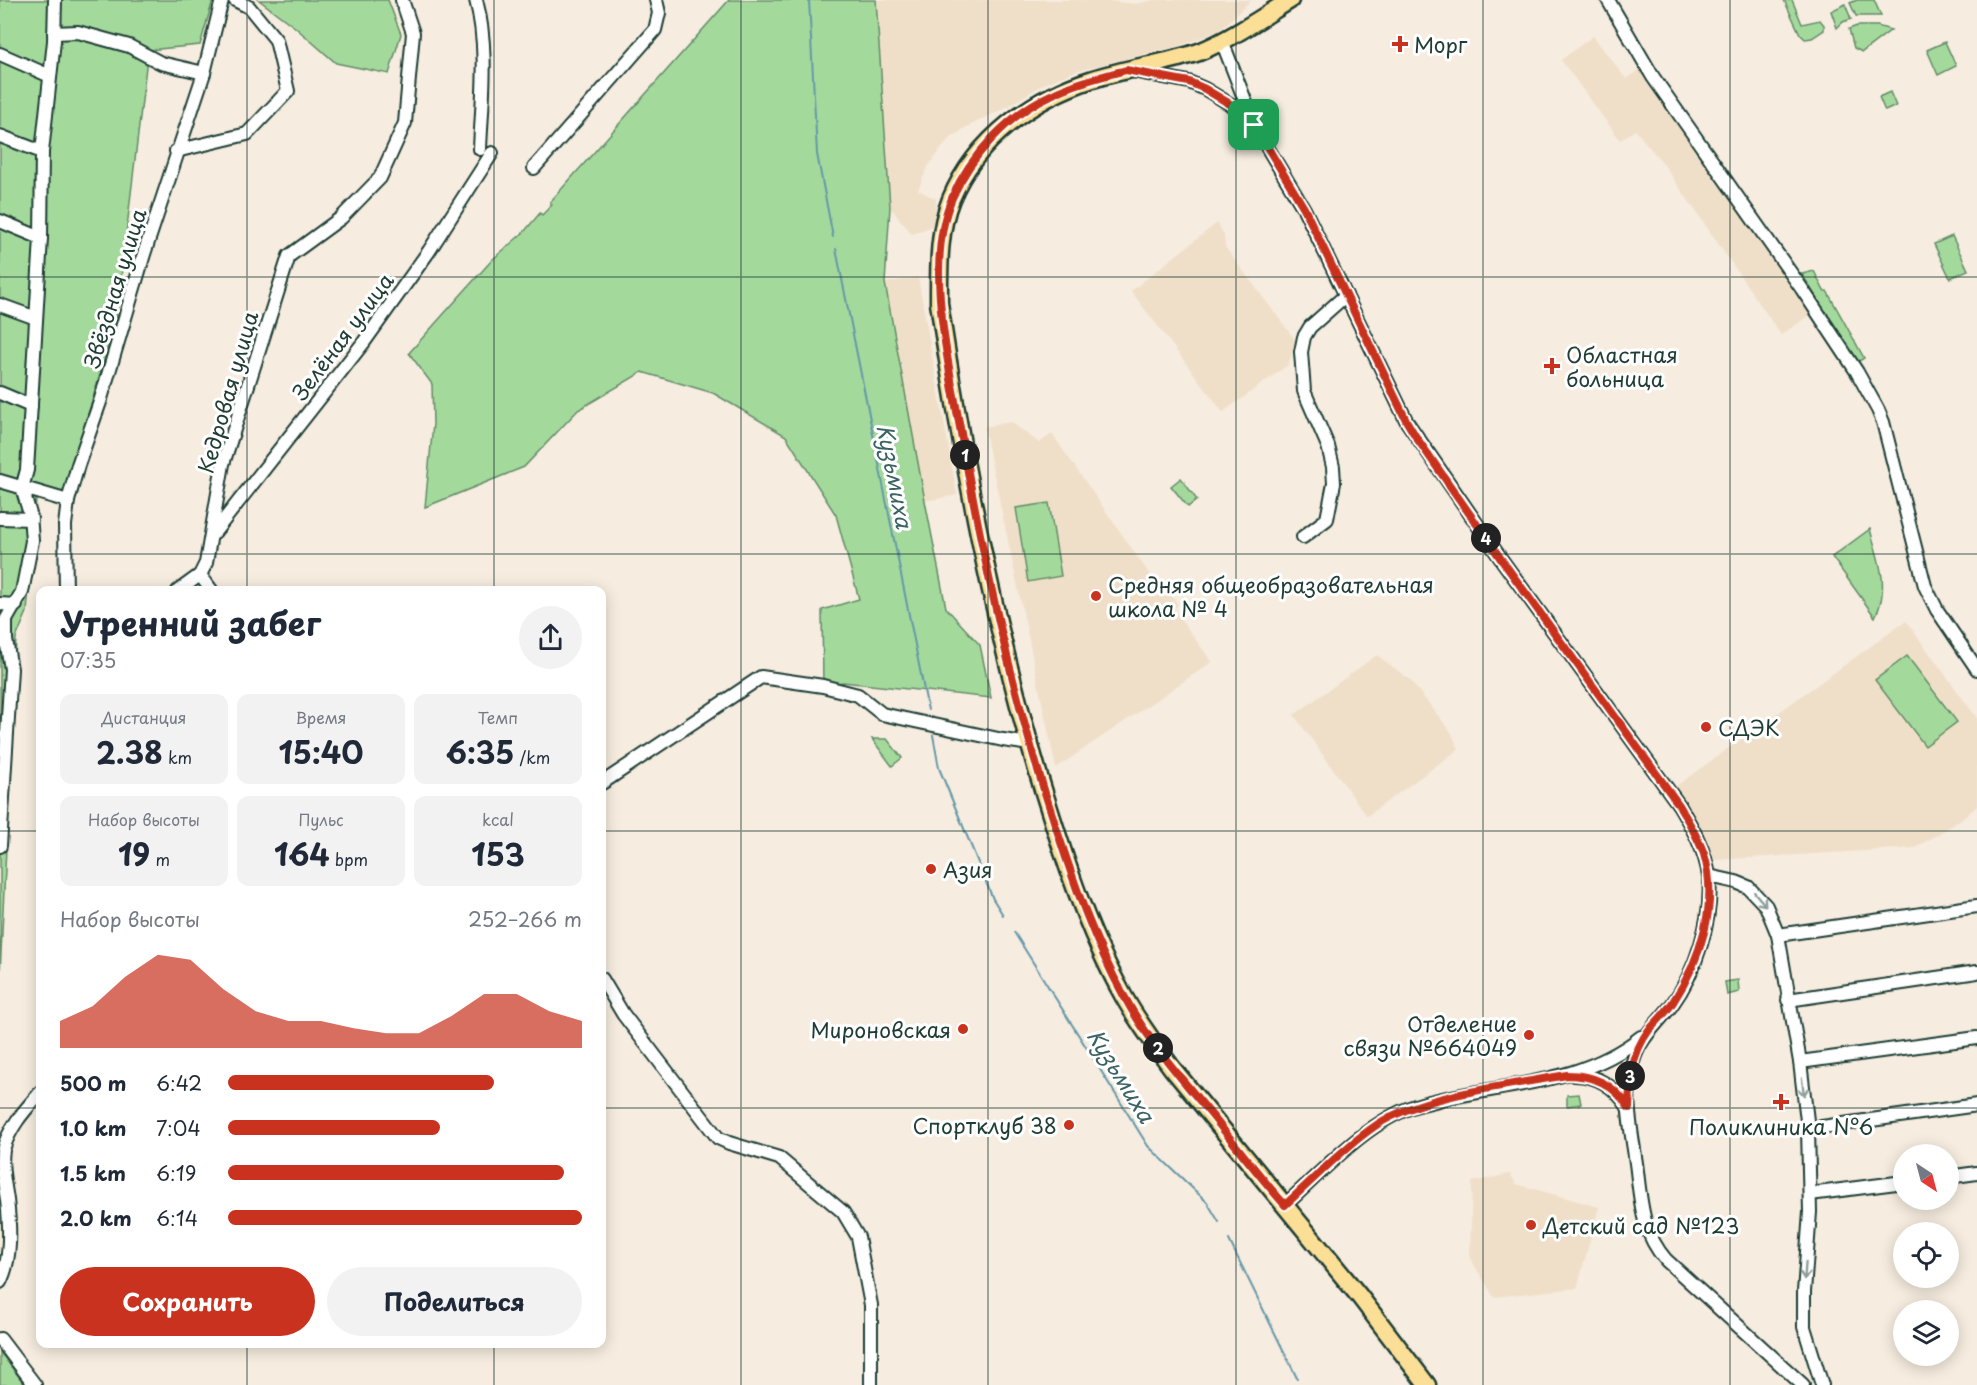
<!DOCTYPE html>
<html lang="ru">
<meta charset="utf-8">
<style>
:root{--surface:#fff;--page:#f2f2f3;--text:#1f2937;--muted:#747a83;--accent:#c8321e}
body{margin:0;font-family:"Playpen Sans",sans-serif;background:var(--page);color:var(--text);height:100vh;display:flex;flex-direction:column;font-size:22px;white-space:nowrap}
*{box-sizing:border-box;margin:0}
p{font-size:20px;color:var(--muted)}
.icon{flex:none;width:33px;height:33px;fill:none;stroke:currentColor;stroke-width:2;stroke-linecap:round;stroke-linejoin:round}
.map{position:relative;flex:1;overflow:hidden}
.drawer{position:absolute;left:36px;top:586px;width:570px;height:762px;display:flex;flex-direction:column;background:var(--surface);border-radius:12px;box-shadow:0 3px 15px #0003}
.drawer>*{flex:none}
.needle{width:39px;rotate:144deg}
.buttons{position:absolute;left:1893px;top:1144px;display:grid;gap:12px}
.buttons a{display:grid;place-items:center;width:66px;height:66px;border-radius:50%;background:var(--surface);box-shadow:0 3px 15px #0003;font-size:30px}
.pin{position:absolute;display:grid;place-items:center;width:51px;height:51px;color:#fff;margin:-26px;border-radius:12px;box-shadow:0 3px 9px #0006}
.km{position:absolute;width:30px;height:30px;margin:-15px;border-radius:50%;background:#222;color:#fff;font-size:16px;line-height:30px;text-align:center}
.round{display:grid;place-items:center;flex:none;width:63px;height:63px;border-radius:32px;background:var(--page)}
.headline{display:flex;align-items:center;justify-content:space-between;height:102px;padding:0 24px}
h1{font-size:33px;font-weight:700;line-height:45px}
.metrics{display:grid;grid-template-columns:repeat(3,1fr);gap:9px;height:102px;padding:6px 24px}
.metrics div{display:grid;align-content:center;border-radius:12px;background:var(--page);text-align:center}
.metrics b{font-size:30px;font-weight:700}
.metrics small{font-size:16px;font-weight:400}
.metrics p{font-size:16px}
.chart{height:168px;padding:12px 24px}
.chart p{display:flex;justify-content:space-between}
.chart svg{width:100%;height:108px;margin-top:6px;fill:var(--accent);opacity:.7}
.primary-button{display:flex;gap:12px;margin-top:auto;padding:12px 24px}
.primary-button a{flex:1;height:69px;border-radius:36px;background:var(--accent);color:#fff;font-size:24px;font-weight:700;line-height:69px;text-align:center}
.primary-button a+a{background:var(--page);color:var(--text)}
ul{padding:0 24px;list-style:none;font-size:20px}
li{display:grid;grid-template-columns:96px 72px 1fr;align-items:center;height:45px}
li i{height:15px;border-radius:8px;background:var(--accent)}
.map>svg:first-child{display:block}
</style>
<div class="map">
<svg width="1977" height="1385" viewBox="0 0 1977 1385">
<rect width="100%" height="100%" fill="#f6ecdf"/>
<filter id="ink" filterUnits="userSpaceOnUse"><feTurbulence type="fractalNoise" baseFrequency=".0167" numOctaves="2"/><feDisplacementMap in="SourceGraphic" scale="12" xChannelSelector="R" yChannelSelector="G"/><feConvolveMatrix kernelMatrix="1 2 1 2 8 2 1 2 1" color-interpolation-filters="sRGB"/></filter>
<g filter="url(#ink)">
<g fill="#efdfc8">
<polygon points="876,0 1099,0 1135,4 1155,0 1251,0 1219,31 1176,47 1075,71 1042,85 1009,106 965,128 948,140 927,168 918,190 936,199 935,225 912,234 890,207"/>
<polygon points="1593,36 1626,79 1640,69 1810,315 1781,335 1662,162 1635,130 1620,140 1561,60"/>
<polygon points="1217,223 1224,235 1225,247 1296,341 1288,365 1223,412 1131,291"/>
<polygon points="918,277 957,495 925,501 885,283"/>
<polygon points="1011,422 1039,443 1052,434 1155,582 1166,588 1178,604 1174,610 1212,662 1056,768 984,427"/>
<polygon points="1906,621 1977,718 1977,806 1961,820 1915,848 1714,860 1700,827 1672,789"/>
<polygon points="1377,655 1410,680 1451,732 1459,749 1367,816 1294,715"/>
<polygon points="1510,1174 1516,1184 1599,1207 1577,1288 1494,1297 1470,1258 1472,1182"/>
</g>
<g fill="#a4d99c" stroke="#628b68" stroke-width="1.5">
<polygon points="0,0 213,0 200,45 148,50 116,320 65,492 36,500 27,612 16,638 0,974"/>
<polygon points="259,0 388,0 401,34 389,74 336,63 296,28"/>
<polygon points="729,0 876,0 890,207 885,283 925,501 946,608 980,645 991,698 843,682 823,686 822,610 859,599 836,515 786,436 713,393 642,372 578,410 524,467 425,507 433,424 432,384 409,353 492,260 524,232 540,213 542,215 552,205 550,202"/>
<polygon points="1784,0 1792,0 1802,24 1820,20 1824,25 1824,30 1812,38 1805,39 1800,34"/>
<polygon points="1857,0 1874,0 1881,16 1856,16 1850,3"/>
<polygon points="1845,4 1851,19 1843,22 1837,28 1831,11"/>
<polygon points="1857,26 1877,26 1891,30 1862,52 1854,48 1849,29"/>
<polygon points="1945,42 1956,66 1938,75 1927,50"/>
<polygon points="1890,92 1896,106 1885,111 1879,97"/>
<polygon points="1952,236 1968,270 1950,278 1934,244"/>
<polygon points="1814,271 1824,291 1827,291 1864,358 1856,363 1802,274"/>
<polygon points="1181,478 1197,500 1188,507 1171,486"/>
<polygon points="1049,503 1061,576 1028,582 1016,508"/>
<path d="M1870 529C1878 560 1891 587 1875 617L1832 557Z"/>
<polygon points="1907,656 1957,722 1925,746 1875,680"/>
<polygon points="872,739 887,739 902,758 892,766"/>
<polygon points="1738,980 1739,992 1727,995 1725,982"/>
<polygon points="1579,1094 1581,1104 1567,1106 1567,1095"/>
<polygon points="0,1352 25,1385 0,1385"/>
</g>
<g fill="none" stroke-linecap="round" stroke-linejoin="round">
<g stroke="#6598a8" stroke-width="2">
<polyline points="809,0 817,154 833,237"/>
<polyline points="836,249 928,710"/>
<polyline points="933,735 939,768 993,899 1003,915"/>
<polyline points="1014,932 1148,1146 1207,1202 1219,1222"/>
<polyline points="1229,1240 1297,1378"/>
</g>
<defs>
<g id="minor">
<path d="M476 0C489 48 482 100 480 149"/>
<polyline points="1608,0 1653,77 1802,289 1857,372 1878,410 1883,422 1925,586 1937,610 1977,669"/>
<polyline points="54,33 78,32 129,46 161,63 204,73"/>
<polyline points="1222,41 1253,121"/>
<polyline points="0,54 50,76"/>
<path d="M1132 71 1189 82 1205 89 1230 104 1254 125 1304 209 1407 422 1501 559 1679 805C1692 827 1706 851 1709 877 1713 919 1696 972 1671 1006 1656 1025 1639 1039 1633 1062 1622 1097 1633 1136 1637 1171 1641 1205 1643 1234 1666 1260L1803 1385"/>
<polyline points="0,136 42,152"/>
<polyline points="176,151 247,134 288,91 276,40 249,7 235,0"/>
<polyline points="534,168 655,30 659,13 656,0"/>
<polyline points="0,221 41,238"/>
<polyline points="0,305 36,318"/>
<polyline points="0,393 31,406"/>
<polyline points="0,481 68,501"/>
<polyline points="0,518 31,519"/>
<polyline points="213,534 364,342 429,251 492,153"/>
<polyline points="1303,537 1327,519 1334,483 1333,467 1328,446 1304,391 1301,352 1304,337 1310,327 1346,295"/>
<polyline points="200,575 212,591"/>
<polyline points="66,591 65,525 68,501 78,465 100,402 144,254 204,73 222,0"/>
<polyline points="178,591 200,575 206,563 223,464 289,256 341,218 380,178 405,123 413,33 402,0"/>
<polyline points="0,604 16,605"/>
<polyline points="602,783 761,677 823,686 858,695 882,714 1003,740 1030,744"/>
<polyline points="0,846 11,669 6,640 6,620 22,592 32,541 30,514 22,488 27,470 41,238 42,152 54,41 55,0"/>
<polyline points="1709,876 1736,882 1748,887 1766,906 1778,935 1800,1062 1808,1129 1810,1212 1804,1292 1804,1327 1822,1385"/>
<polyline points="1778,935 1977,906"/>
<polyline points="602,979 623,1014 718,1138 729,1143 779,1158 843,1212 858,1237 871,1305 871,1385"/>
<polyline points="1788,1000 1977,972"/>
<polyline points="1800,1062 1977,1038"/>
<path d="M1574 1075C1598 1075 1616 1088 1628 1107"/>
<polyline points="1808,1129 1977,1105"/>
<polyline points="1948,1177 1977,1173"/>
<polyline points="1810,1194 1904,1182"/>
<path d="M1285 1205C1323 1171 1366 1122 1415 1106 1491 1083 1576 1089 1641 1037"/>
<path d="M0 1282C12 1259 10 1226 7 1200 5 1184 0 1167 3 1150 9 1127 25 1110 40 1093"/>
<polyline points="0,1339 35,1385"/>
</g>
<path id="major" d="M1290 0C1261 18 1231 39 1199 52 1164 64 1127 68 1093 79 1033 98 976 139 951 199 938 231 939 269 939 303 963 462 992 619 1038 773 1061 848 1085 927 1124 997 1138 1022 1155 1045 1172 1068L1360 1297 1427 1385"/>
</defs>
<use href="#minor" stroke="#1f3d34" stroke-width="16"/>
<use href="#major" stroke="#1f3d34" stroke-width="21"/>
<use href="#minor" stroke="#fff" stroke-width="12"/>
<use href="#major" stroke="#fbdf96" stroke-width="16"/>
</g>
<defs><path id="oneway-shaft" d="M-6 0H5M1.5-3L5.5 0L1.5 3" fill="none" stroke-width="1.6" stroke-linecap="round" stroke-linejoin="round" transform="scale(1.5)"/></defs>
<g stroke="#8f9e9a">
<use href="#oneway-shaft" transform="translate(1760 899) rotate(50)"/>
<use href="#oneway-shaft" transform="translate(1803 1087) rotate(83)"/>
<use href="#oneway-shaft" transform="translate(1805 1271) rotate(94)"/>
</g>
</g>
<g fill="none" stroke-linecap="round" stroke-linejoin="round" filter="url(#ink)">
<defs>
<path id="route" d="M1126 70 1189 82 1205 89 1230 104 1254 125 1304 208 1407 422 1416 437 1501 559 1679 805C1688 821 1698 837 1704 854 1719 904 1700 961 1673 1002 1666 1013 1657 1021 1649 1030 1631 1054 1630 1079 1629 1108 1614 1084 1594 1075 1567 1075 1512 1085 1424 1094 1378 1124 1344 1147 1315 1178 1285 1205 1260 1177 1237 1147 1214 1118 1182 1079 1148 1041 1124 996 1094 942 1074 883 1055 824 1013 698 985 570 962 439 950 369 923 265 952 198 970 156 1009 114 1051 95 1075 83 1100 77 1126 70Z"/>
</defs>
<use href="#route" stroke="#fff" stroke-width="12"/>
<use href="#route" stroke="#c8321e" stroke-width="8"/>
</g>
<path fill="none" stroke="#1f3d34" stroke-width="1.5" stroke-opacity="0.55" d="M247 0V591M494 0V591M741 0V1385M988 0V1385M1236 0V1385M1483 0V1385M1730 0V1385M0 277H1977M0 554H1977M0 831H40M602 831H1977M0 1108H40M602 1108H1977M247 1344V1385M494 1344V1385"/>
<g fill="#c8321e" stroke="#fff" stroke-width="2">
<path d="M1397 35h6v6h6v6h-6v6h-6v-6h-6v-6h6z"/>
<path d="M1549 357h6v6h6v6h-6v6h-6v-6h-6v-6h6z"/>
<circle cx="1096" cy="596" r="6"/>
<circle cx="1706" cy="727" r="6"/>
<circle cx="931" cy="869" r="6"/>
<circle cx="963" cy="1029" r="6"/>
<circle cx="1529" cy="1035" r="6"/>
<path d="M1778 1093h6v6h6v6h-6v6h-6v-6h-6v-6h6z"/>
<circle cx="1069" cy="1125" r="6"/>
<circle cx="1531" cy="1225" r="6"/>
</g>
<g text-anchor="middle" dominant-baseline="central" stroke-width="6" stroke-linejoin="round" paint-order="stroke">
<g font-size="21" fill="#1f3d34" stroke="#fff" text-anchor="start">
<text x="1414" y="44">Морг</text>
<text x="1566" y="354">Областная<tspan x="1566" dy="24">больница</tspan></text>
<text x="1108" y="584">Средняя общеобразовательная<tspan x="1108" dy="24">школа № 4</tspan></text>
<text x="1718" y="727">СДЭК</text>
<text x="943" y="869">Азия</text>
<text x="1517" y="1023" text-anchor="end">Отделение<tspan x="1517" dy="24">связи №664049</tspan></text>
<text x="951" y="1029" text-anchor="end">Мироновская</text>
<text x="1057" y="1125" text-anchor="end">Спортклуб 38</text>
<text x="1781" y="1126" text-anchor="middle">Поликлиника N°6</text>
<text x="1543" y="1225">Детский сад №123</text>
</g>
<g font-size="21" fill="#1f3d34" stroke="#fff">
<text transform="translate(114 288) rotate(-73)">Звёздная улица</text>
<text transform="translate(342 336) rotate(-53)">Зелёная улица</text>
<text transform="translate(227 392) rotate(-74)">Кедровая улица</text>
</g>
<g font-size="22" font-style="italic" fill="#3c6364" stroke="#fff">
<text transform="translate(896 476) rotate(79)">Кузьмиха</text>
<text transform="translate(1122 1075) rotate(58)">Кузьмиха</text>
</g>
</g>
</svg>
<div class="buttons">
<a><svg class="needle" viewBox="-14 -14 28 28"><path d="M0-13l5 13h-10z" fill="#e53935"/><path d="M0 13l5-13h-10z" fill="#747a83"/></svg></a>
<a><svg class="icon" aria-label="locate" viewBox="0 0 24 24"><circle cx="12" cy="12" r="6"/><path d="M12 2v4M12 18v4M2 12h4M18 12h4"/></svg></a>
<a><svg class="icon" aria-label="layers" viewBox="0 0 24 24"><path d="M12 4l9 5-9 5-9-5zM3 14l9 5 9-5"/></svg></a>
</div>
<div class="pin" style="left:1254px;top:125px;background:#1e9e55"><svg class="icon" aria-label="arrive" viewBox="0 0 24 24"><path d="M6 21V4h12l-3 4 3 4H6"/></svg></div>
<b class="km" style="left:965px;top:455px">1</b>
<b class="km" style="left:1158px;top:1048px">2</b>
<b class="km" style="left:1630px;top:1076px">3</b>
<b class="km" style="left:1486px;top:538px">4</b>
<section class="drawer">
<div class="headline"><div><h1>Утренний забег</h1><p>07:35</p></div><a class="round"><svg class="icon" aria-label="share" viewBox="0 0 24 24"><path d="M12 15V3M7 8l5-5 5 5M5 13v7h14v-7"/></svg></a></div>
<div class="metrics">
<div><p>Дистанция</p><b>2.38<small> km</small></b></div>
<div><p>Время</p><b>15:40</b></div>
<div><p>Темп</p><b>6:35<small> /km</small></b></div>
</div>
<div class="metrics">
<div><p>Набор высоты</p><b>19<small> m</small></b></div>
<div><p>Пульс</p><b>164<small> bpm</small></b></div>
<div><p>kcal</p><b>153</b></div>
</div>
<div class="chart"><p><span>Набор высоты</span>252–266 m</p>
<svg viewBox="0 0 160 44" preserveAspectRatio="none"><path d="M0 44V33L10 27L20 15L30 6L40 8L50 20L60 29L70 33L80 33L90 36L100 38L110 38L120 31L130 22L140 22L150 29L160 33V44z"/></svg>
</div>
<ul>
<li><b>500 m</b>6:42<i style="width:75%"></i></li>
<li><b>1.0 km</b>7:04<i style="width:60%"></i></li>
<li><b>1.5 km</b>6:19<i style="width:95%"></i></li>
<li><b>2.0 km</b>6:14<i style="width:100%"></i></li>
</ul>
<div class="primary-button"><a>Сохранить</a><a>Поделиться</a></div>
</section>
</div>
